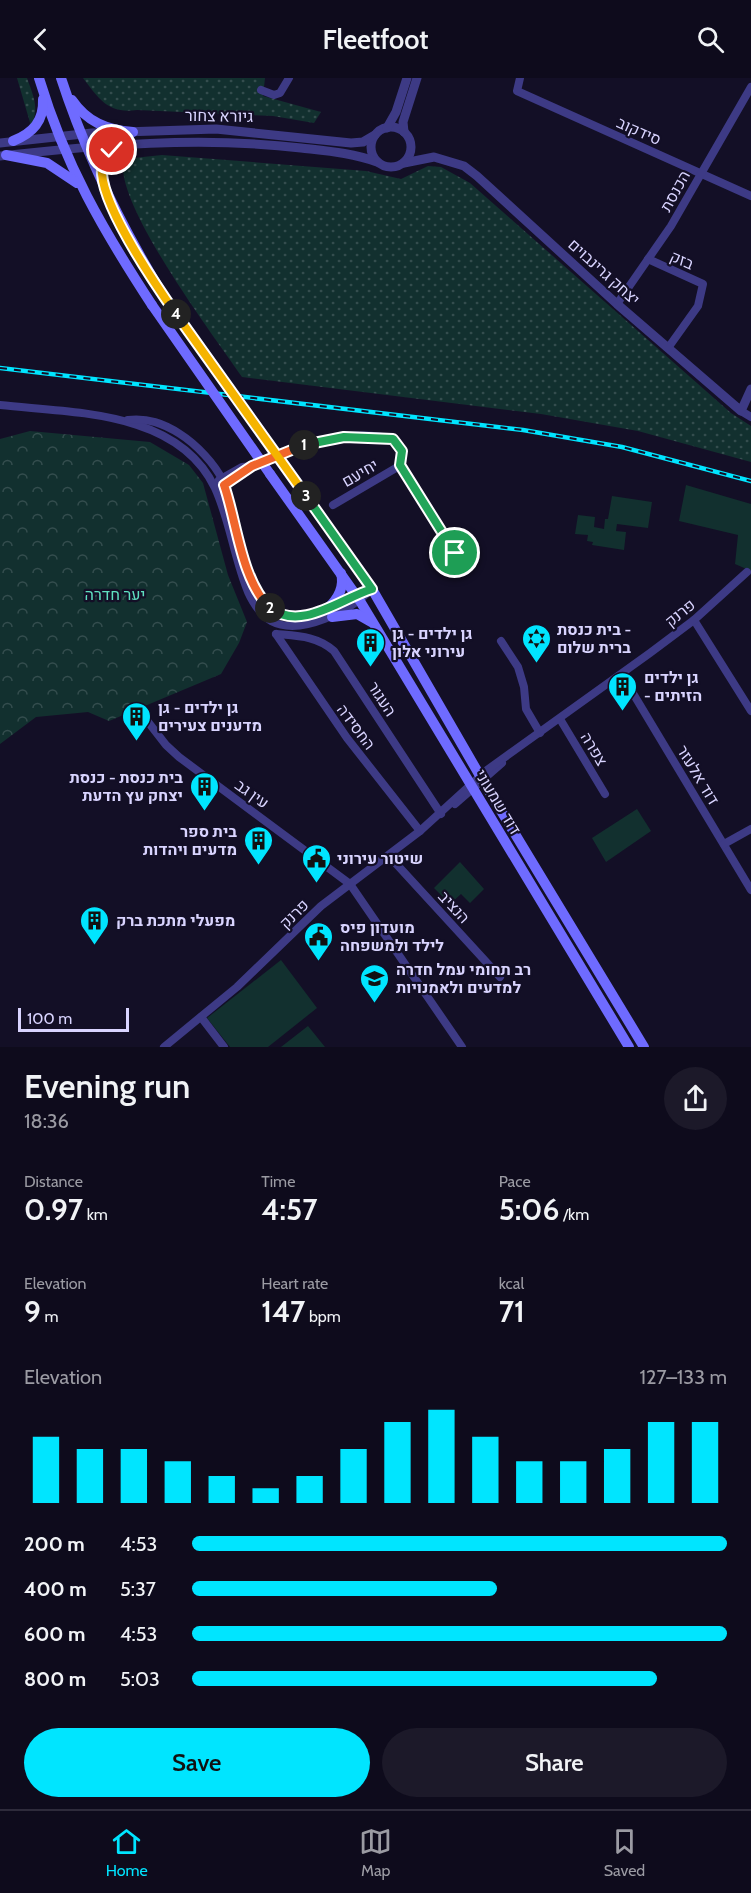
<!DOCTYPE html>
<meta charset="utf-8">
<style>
:root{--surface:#0e0b1c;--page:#1c1929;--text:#f1f3f6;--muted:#9b9ba3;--line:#2e2b3b;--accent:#00e5ff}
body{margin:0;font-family:Cabin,Heebo,sans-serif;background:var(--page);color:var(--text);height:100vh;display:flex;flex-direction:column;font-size:22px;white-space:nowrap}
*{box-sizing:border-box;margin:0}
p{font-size:20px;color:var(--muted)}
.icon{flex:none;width:33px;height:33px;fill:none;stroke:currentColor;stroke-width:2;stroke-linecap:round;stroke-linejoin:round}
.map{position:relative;height:969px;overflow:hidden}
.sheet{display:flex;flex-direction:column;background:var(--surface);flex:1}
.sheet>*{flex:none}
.scale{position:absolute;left:18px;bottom:15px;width:111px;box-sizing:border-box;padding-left:6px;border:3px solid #d9d4ff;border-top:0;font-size:16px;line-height:21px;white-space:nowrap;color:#d9d4ff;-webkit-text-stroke:4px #130f26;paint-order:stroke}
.pin{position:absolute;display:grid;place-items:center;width:51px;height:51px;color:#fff;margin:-26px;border:3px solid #fff;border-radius:50%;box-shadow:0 2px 6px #0007}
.km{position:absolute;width:30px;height:30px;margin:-15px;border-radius:50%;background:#222;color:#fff;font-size:16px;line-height:30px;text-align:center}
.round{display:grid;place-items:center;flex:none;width:63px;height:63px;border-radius:32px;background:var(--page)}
.summary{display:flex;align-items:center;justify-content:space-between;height:102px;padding:0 24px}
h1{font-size:33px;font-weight:600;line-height:45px}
.figures{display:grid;grid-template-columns:repeat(3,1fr);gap:9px;height:102px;padding:6px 24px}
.figures div{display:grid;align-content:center}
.figures b{font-size:30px;font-weight:600}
.figures small{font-size:16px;font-weight:400}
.figures p{font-size:16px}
.chart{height:168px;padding:12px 24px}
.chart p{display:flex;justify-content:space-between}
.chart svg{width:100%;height:108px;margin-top:6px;stroke:var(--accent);stroke-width:6}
.primary-button{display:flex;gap:12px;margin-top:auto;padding:12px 24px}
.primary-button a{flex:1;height:69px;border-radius:36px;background:var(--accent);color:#111;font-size:24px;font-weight:600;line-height:69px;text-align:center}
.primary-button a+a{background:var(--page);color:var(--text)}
ul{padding:0 24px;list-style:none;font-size:20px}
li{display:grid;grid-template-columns:96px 72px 1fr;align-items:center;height:45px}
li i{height:15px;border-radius:8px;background:var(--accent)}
header{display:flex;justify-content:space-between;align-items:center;height:78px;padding:0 24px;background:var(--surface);font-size:27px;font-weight:600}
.tabs{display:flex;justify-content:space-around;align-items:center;height:84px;border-top:2px solid var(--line);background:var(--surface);font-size:16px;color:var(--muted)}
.tabs a{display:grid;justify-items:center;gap:3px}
.tabs .active{color:var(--accent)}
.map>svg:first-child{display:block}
</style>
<header><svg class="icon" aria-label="back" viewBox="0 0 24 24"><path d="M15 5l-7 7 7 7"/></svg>Fleetfoot<svg class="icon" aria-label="search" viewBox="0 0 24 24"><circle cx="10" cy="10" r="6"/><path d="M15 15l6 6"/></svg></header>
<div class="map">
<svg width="751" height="969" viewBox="0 0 751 969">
<defs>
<pattern id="grass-dots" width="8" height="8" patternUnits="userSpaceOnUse" patternTransform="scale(1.5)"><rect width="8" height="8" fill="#12302f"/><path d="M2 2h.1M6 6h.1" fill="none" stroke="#344d4e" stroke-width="1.8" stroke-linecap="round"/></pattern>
<pattern id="forest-crowns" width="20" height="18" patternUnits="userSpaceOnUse" patternTransform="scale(1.5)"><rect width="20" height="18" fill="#12302f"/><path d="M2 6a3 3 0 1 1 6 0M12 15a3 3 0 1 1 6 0" fill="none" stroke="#344d4e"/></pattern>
</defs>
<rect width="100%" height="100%" fill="#130f26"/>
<g fill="url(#grass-dots)">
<path d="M17 0H27C33 17 40 31 31 48Z"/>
<path d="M83 0H265L263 18 321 34 314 45 273 38 137 32C108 36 99 21 83 0Z"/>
<path d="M162 77 366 93 401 101 428 88 441 89 470 105 731 335 751 348V384L638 353 541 336 242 299C216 261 111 122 124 81Z"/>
</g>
<polygon fill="url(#forest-crowns)" points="30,353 150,364 189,387 203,405 228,497 247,544 239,565 221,596 109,643 88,634 36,639 0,666 0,361"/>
<g fill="#12302f">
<polygon points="686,407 751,426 751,493 735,486 738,457 679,443"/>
<polygon points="612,418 652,424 648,450 617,446 616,453 626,454 624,472 592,467 593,464 587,463 588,457 575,456 578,437 595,439 594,449 604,451 605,441 608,441"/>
<polygon points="637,731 651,753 606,784 592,760"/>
<polygon points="460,784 484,811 470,825 461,816 450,826 434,810"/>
<polygon points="281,882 317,930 268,969 230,969 207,940"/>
<polygon points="308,948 325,969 281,969"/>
</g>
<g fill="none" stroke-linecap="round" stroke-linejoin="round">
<g stroke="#3d3a85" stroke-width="8">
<polyline points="520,0 517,13 751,118"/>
<polyline points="261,12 274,17 280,15 289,0"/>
<polyline points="648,181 703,206 698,228 668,270"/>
<polyline points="617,226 671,148 751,9"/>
<path d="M0 327C73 335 178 332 215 410 230 443 234 480 248 514 253 525 260 536 271 543 301 559 351 532 372 511"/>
<polyline points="741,333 751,339"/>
<path d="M128 342C148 340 163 345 180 356 196 366 215 386 223 403 238 440 242 537 293 538 318 538 336 524 358 515"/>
<path d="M219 402 242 389 252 388C295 370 345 349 393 361L401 373V387L455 475"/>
<polyline points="220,407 246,394 252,388"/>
<polyline points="333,427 401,387"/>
<polyline points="694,542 751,633"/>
<path d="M276 556C298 558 317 558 334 573L441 736"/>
<polyline points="276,556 347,660 420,753"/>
<polyline points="501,563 518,589 524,609 526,631 540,655"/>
<polyline points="622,597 751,812"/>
<polyline points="145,640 166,667 179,679 350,806 462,969"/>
<polyline points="560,641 605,716"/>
<polyline points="455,726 502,685"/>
<polyline points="724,766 751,751"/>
<polyline points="389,778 500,899"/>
<polyline points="201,939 224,969"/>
<polyline points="164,969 237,909 321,828 420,753 487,692 650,575 694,542 747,494"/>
</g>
<g stroke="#3d3a85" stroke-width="9">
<circle cx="391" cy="69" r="20"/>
<polyline points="387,50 396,34 407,0"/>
<polyline points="404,54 403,44 417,0"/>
<polyline points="0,65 92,55 216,51 351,65 363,64 375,57"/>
<path d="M0 78C100 67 200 58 301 70 327 73 353 75 377 84"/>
<polyline points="404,85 434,79 464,88 477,98 617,226 741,333 751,311"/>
</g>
<g stroke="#6f6bff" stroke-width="10">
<path d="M39 0C65 87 103 152 152 227"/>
<path d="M61 0C87 80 124 154 168 225"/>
<path d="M72 22C87 44 107 52 133 54"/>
<path d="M13 63C33 55 44 43 43 21"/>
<polyline points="6,77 47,85 77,105"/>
<path d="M103 101C100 81 109 71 128 66"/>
<polyline points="286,390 372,511 483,703 644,969"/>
<polyline points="270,396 360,523 629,969"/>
<path d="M327 531C337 522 345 510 341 495"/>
<polyline points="332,539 357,536 371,544"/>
</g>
<defs>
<polyline id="rail" points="0,290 523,352 622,369 751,403"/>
</defs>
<use href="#rail" stroke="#00e5ff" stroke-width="4.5"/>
<use href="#rail" stroke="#130f26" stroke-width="2" stroke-dasharray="7" stroke-linecap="butt"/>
<g stroke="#6f6bff" stroke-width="10">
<polyline points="168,225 286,390"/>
<polyline points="152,227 270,396"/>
</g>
</g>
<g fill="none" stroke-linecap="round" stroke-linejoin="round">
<defs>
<polyline id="split-1" points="304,367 344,359 393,361 402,373 400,387 455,475"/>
<path id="split-2" d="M270 530C241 502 237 444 224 407L252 388 304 367"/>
<path id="split-3" d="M270 530C301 554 342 520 372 511L306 418"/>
<polyline id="split-4" points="176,236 306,418"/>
<path id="split-5" d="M112 72C105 79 101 86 102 96 105 132 155 206 176 236"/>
</defs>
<use href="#split-1" stroke="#fff" stroke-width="12"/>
<use href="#split-2" stroke="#fff" stroke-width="12"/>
<use href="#split-3" stroke="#fff" stroke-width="12"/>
<use href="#split-4" stroke="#fff" stroke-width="12"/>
<use href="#split-5" stroke="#fff" stroke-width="12"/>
<use href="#split-1" stroke="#22a559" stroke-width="8"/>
<use href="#split-2" stroke="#f0652b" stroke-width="8"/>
<use href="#split-3" stroke="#22a559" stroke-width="8"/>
<use href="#split-4" stroke="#f5b400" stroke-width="8"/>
<use href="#split-5" stroke="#f5b400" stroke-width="8"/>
</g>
<defs>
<symbol id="synagogue-pin" viewBox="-11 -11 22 30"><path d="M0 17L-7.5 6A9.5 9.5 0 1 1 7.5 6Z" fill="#00e5ff" stroke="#130f26"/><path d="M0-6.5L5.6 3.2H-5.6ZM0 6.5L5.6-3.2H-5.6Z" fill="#111"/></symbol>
<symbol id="building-pin" viewBox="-11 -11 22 30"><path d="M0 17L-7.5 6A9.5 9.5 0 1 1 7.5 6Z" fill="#00e5ff" stroke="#130f26"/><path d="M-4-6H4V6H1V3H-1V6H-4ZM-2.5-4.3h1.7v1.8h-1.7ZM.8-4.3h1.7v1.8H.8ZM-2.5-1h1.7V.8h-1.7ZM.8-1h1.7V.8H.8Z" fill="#111"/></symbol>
<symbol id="civic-pin" viewBox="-11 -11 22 30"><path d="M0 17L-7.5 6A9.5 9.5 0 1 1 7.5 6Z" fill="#00e5ff" stroke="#130f26"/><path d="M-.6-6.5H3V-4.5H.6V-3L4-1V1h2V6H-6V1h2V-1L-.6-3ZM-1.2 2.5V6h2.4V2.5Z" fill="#111"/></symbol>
<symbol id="school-pin" viewBox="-11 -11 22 30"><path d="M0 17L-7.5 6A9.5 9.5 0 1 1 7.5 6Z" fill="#00e5ff" stroke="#130f26"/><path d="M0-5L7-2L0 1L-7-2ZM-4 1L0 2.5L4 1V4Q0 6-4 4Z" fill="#111"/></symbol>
</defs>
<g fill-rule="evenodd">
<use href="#synagogue-pin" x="520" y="544" width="33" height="45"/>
<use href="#building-pin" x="354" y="548" width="33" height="45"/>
<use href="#building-pin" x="606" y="592" width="33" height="45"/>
<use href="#building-pin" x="120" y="622" width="33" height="45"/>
<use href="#building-pin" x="188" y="692" width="33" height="45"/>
<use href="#building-pin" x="242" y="746" width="33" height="45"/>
<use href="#civic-pin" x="300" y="764" width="33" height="45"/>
<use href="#building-pin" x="78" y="826" width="33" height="45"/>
<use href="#civic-pin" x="302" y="842" width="33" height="45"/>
<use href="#school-pin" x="358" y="884" width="33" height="45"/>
</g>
<g text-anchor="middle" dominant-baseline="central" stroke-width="4.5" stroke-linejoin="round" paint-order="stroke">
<g font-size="16" fill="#d9d4ff" stroke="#130f26">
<text transform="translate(219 38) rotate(1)">גיורא צחור</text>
<text transform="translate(639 53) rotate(24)">סידקוב</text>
<text transform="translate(675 113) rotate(-61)">הכנסת</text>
<text transform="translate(682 182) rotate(24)">בזק</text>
<text transform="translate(604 194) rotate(42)">יצחק גרינבוים</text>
<text transform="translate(360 395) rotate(-30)">יחיעם</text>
<text transform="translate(680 535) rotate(-39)">פרנק</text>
<text transform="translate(382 621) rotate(57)">העגור</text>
<text transform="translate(356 649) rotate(53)">החסידה</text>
<text transform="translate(594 671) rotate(59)">צפרה</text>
<text transform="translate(698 697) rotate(59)">דוד אלעזר</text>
<text transform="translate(252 716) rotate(36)">עין גב</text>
<text transform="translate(498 724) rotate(59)">דוד שמעוני</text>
<text transform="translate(454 829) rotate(47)">הנציב</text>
<text transform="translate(294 836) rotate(-45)">פרנק</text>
</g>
<g font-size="16" fill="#5fe0c0" stroke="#130f26">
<text x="115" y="516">יער חדרה</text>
</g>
<g font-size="16" font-weight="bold" fill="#d9d4ff" stroke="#130f26" text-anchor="start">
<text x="557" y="551">בית כנסת -<tspan x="557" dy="18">ברית שלום</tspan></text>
<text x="392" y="555">גן ילדים - גן<tspan x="392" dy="18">עירוני אלון</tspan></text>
<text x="644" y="599">גן ילדים<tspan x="644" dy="18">- הזיתים</tspan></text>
<text x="158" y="629">גן ילדים - גן<tspan x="158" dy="18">מדענים צעירים</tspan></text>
<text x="183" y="699" text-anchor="end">בית כנסת - כנסת<tspan x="183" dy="18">יצחק עץ הדעת</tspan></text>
<text x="237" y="753" text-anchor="end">בית ספר<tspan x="237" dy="18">מדעים ויהדות</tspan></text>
<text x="337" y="780">שיטור עירוני</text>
<text x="116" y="842">מפעלי מתכת ברק</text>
<text x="340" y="849">מועדון פיס<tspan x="340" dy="18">לילד ולמשפחה</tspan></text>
<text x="396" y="891">רב תחומי עמל חדרה<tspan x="396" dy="18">למדעים ולאמנויות</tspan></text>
</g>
</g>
</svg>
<div class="scale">100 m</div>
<div class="pin" style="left:455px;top:475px;background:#1e9e55"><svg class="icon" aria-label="arrive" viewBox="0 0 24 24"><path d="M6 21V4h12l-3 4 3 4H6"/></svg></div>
<div class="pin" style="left:112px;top:72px;background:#d93025"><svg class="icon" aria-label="check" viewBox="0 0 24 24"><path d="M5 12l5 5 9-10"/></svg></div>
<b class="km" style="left:304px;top:367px">1</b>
<b class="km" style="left:270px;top:530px">2</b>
<b class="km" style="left:306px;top:418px">3</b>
<b class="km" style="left:176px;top:236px">4</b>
</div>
<section class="sheet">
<div class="summary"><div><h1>Evening run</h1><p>18:36</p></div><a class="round"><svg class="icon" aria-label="share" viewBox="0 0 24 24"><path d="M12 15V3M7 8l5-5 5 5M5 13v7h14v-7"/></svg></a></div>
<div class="figures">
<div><p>Distance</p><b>0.97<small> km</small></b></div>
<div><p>Time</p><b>4:57</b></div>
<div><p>Pace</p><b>5:06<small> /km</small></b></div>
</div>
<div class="figures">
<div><p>Elevation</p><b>9<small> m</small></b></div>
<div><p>Heart rate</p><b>147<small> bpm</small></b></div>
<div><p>kcal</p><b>71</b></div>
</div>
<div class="chart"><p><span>Elevation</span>127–133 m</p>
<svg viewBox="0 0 160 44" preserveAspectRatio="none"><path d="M5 44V17M15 44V22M25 44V22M35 44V27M45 44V33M55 44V38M65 44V33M75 44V22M85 44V11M95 44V6M105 44V17M115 44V27M125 44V27M135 44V22M145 44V11M155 44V11"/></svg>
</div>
<ul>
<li><b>200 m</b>4:53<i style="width:100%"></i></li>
<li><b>400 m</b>5:37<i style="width:57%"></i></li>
<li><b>600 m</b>4:53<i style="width:100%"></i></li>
<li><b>800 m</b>5:03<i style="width:87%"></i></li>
</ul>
<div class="primary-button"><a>Save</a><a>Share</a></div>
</section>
<nav class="tabs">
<a class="active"><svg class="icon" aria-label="home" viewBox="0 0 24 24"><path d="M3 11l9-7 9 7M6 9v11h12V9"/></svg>Home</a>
<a><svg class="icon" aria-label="map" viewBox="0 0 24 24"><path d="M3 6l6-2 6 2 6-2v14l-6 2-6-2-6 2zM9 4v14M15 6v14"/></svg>Map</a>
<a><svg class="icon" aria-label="saved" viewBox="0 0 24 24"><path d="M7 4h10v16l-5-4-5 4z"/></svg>Saved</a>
</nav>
